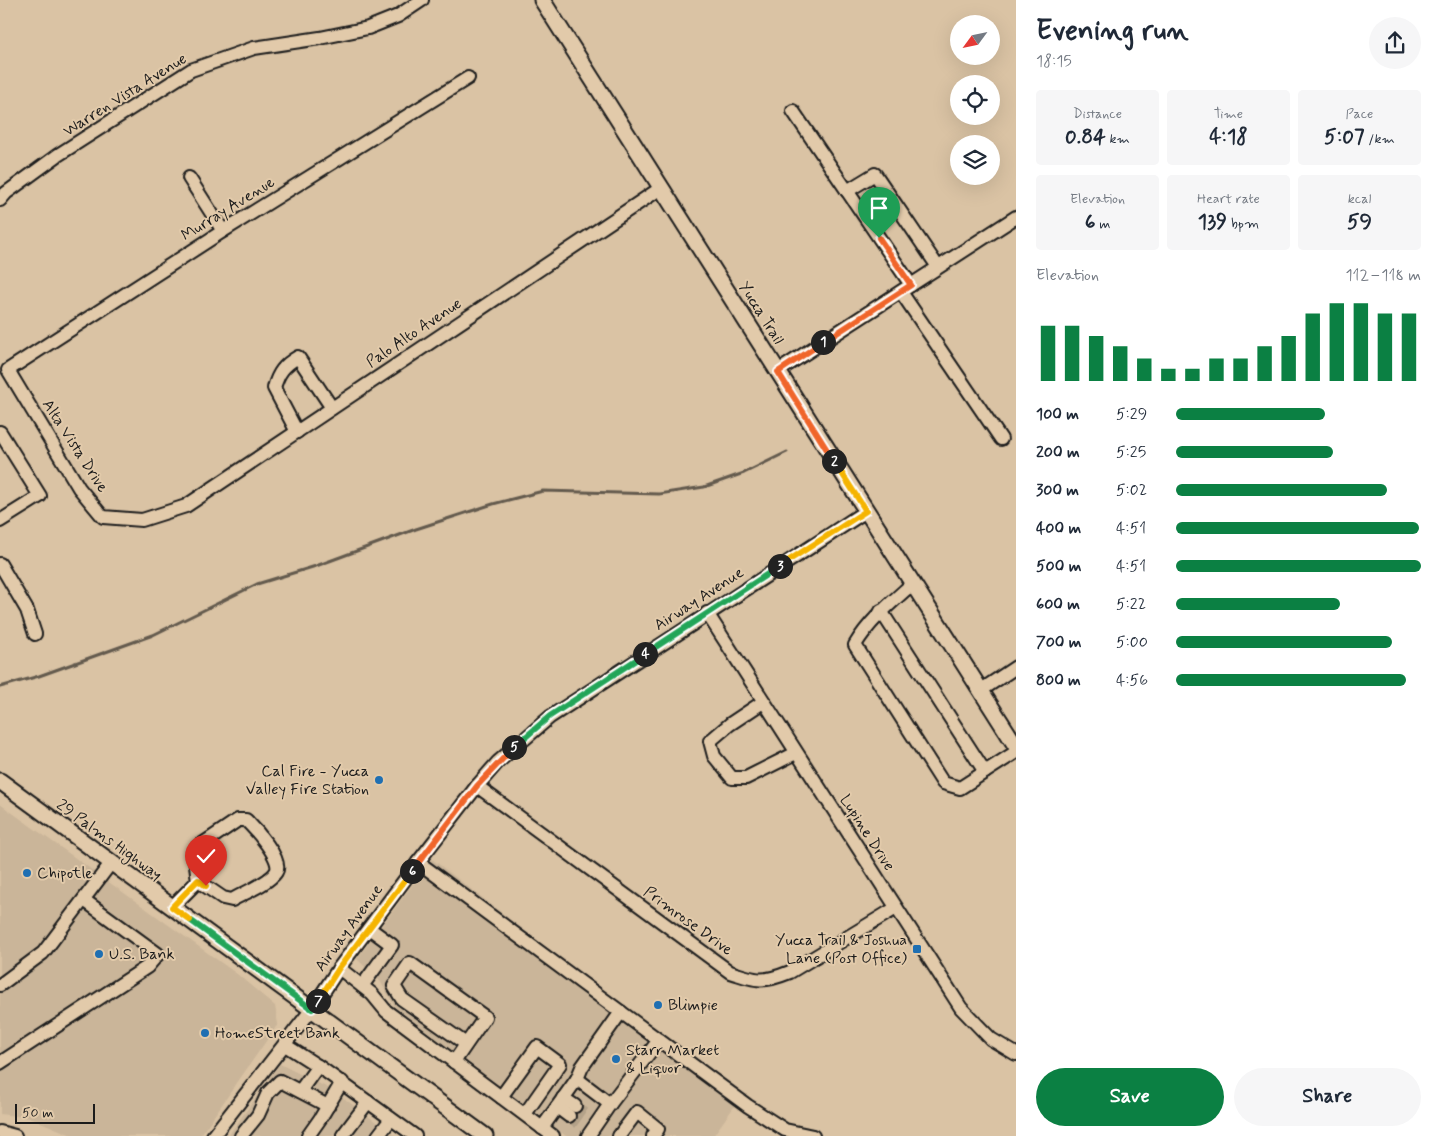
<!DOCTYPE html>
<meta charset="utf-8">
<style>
:root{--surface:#fff;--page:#f6f6f7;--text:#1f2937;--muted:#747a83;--accent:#0b8043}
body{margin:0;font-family:Mynerve,sans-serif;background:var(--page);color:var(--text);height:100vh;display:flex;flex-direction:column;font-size:19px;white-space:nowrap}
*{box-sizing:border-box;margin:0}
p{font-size:16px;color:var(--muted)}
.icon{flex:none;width:28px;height:28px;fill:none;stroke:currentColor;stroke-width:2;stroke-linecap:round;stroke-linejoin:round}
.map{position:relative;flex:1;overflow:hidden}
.side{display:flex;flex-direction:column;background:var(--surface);width:425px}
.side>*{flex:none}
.needle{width:32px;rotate:237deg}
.fabs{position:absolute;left:950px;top:15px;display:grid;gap:10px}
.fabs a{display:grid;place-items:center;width:50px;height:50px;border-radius:50%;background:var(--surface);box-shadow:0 5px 20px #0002;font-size:25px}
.scale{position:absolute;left:15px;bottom:12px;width:80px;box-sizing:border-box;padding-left:5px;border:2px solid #1c1c1c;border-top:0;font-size:14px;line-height:18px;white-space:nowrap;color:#1c1c1c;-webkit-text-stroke:4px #e2caaa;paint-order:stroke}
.pin{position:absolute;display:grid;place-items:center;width:42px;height:42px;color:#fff;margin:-51px -21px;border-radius:50% 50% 50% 0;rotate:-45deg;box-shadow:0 0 5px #0007}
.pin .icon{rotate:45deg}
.km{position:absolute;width:25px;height:25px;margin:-12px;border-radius:50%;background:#222;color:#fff;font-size:14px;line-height:25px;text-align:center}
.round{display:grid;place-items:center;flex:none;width:52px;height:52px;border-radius:26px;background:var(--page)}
.headline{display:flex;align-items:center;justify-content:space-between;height:85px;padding:0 20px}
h1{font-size:28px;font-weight:700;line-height:38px}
.figures{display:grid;grid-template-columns:repeat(3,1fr);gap:8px;height:85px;padding:5px 20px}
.figures div{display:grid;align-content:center;border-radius:5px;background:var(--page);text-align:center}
.figures b{font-size:21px;font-weight:700}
.figures small{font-size:14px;font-weight:400}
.figures p{font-size:14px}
.chart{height:140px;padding:10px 20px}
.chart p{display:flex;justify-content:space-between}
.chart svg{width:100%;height:90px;margin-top:5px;stroke:var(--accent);stroke-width:6}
.action{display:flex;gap:10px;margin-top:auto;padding:10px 20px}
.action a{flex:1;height:58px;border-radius:30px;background:var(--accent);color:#fff;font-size:20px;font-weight:700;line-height:58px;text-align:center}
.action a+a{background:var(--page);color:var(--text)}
ul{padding:0 20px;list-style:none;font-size:16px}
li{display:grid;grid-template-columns:80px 60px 1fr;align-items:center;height:38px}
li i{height:12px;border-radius:6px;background:var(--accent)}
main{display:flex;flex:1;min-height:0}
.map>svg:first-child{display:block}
</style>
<main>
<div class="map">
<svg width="1016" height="1136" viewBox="0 0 1016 1136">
<rect width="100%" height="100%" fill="#dac3a4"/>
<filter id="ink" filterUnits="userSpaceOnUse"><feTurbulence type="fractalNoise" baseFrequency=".02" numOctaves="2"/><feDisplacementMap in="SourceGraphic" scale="10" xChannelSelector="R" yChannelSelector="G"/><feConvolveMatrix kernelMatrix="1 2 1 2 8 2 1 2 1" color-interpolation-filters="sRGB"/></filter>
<g filter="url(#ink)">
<g fill="#cab599">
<polygon points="0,804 237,974 275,1006 278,1024 200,1136 74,1136 31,1118 0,1114"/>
<polygon points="432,859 741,1097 713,1136 566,1136 395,1007 380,981 357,959"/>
<polygon points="280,1064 334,1091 395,1136 228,1136"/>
</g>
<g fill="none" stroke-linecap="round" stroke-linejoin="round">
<polyline stroke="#635a4e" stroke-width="3" points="0,687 39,676 153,635 257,584 316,566 416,529 493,504 543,491 659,494 704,487 744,473 787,452"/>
<g stroke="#b4a289" stroke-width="12" stroke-dasharray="12 6" stroke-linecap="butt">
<polyline points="575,1106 589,1117"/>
<polyline points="569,1116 583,1126"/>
</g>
<defs>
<g id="minor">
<polyline points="468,78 223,231 8,370 79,488 103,517 142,520 186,506 661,188"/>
<polyline points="793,111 911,285"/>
<polyline points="189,178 223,231"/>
<polyline points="847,191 875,174 938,267"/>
<polyline points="0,200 6,193 58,155 191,70 254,48 320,38 368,28 398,16 422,0"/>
<polyline points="901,292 1001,439"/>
<polyline points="778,371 1016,217"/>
<polyline points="0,432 40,496 0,521"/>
<path d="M297 432 274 388C278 373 284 365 298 357L332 408"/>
<polyline points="0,564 27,610 35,634"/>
<path d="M912 584C891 603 870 620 855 645L943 783 960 788 1016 752"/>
<polyline points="881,611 985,772"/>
<polyline points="707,613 961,1008 991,1039 1016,1054"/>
<polyline points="980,691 1016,667"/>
<polyline points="763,702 730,724 710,741 714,756 732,778 746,778 796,753"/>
<path d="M477 786 730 972C757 981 763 983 790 972L896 908"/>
<polyline points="418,862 748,1106 785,1130 813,1136"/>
<path d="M172 907 198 881 195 857 198 847 238 820H246C254 828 284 860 276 872 269 883 244 893 232 900L223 898 198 881"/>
<polyline points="339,968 372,994 386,1011 553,1136"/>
<polyline points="0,985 43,953 111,863"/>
<polyline points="362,986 392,945 369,928"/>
<polyline points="285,1045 321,1068 415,1136"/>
<polyline points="454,1062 485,1017 410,963 394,986 402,999 466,1044"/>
<polyline points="0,1063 147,967 158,954 84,900"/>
<polyline points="577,1079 582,1067 621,1012"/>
<polyline points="300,1091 318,1066"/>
<polyline points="501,1097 537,1047 560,1064 525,1114"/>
<polyline points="563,1098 575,1106"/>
<polyline points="610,1104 659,1040"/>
<polyline points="557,1107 569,1116"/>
<polyline points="542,1128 577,1079 610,1104 588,1136"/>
<polyline points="0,1132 15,1136"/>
<polyline points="343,1135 368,1102"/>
<polyline points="213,1136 312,1009 339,968 418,862 477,786 498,762 550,717 866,511"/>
<polyline points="241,1136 258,1115 268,1093 280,1081 328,1106"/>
<polyline points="308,1136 320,1119 342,1082"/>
<polyline points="378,1136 391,1119"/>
<polyline points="619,1136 637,1112 658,1129 653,1136"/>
</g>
<g id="major">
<polyline points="542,0 1016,746"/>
<polyline points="0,781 485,1136"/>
</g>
</defs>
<use href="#minor" stroke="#1c1c1c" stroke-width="16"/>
<use href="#major" stroke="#1c1c1c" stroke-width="19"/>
<use href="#minor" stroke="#e2caaa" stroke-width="12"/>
<use href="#major" stroke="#e2caaa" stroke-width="15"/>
</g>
</g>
<g fill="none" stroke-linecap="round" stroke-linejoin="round" filter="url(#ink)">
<defs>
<polyline id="split-1" points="823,342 911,285 879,238"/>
<polyline id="split-2" points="823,342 778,372 834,461"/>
<polyline id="split-3" points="780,566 866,511 834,461"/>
<polyline id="split-4" points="645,654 780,566"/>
<polyline id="split-5" points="514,747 550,716 645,654"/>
<polyline id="split-6" points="412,871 477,786 514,747"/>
<polyline id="split-7" points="318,1001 339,968 412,871"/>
<polyline id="split-8" points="190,920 312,1009 318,1001"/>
<polyline id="split-9" points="190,920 172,907 198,880 206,886"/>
</defs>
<use href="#split-1" stroke="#fff" stroke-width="10"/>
<use href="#split-2" stroke="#fff" stroke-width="10"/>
<use href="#split-3" stroke="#fff" stroke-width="10"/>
<use href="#split-4" stroke="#fff" stroke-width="10"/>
<use href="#split-5" stroke="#fff" stroke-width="10"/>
<use href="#split-6" stroke="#fff" stroke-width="10"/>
<use href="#split-7" stroke="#fff" stroke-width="10"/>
<use href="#split-8" stroke="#fff" stroke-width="10"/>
<use href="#split-9" stroke="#fff" stroke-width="10"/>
<use href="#split-1" stroke="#f0652b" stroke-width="6"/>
<use href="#split-2" stroke="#f0652b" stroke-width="6"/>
<use href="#split-3" stroke="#f5b400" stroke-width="6"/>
<use href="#split-4" stroke="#22a559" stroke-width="6"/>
<use href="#split-5" stroke="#22a559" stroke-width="6"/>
<use href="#split-6" stroke="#f0652b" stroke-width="6"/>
<use href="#split-7" stroke="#f5b400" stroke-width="6"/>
<use href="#split-8" stroke="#22a559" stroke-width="6"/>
<use href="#split-9" stroke="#f5b400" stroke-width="6"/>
</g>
<g fill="#1f6fb2" stroke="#e2caaa" stroke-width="2">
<circle cx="379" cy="780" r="5"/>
<circle cx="27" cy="873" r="5"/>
<rect x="912" y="944" width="10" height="10" rx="2.5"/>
<circle cx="99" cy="954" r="5"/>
<circle cx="658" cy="1005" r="5"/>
<circle cx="205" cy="1033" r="5"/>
<circle cx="616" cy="1059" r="5"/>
</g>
<g text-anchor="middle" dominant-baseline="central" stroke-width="4" stroke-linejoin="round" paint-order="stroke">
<g font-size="16" fill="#1c1c1c" stroke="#e2caaa">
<text transform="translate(125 95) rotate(-32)">Warren Vista Avenue</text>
<text transform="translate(228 209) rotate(-32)">Murray Avenue</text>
<text transform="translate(761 313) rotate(58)">Yucca Trail</text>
<text transform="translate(414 333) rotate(-34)">Palo Alto Avenue</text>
<text transform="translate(75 446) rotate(57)">Alta Vista Drive</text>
<text transform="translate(699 599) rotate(-33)">Airway Avenue</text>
<text transform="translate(867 833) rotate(57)">Lupine Drive</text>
<text transform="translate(109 840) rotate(36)">29 Palms Highway</text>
<text transform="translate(688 921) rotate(36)">Primrose Drive</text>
<text transform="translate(349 928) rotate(-54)">Airway Avenue</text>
</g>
<g font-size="16" fill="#1c1c1c" stroke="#e2caaa" text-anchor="start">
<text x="369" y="771" text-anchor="end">Cal Fire - Yucca<tspan x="369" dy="18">Valley Fire Station</tspan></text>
<text x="37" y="873">Chipotle</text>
<text x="907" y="940" text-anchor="end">Yucca Trail &amp; Joshua<tspan x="907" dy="18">Lane (Post Office)</tspan></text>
<text x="109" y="954">U.S. Bank</text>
<text x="668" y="1005">Blimpie</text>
<text x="215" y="1033">HomeStreet Bank</text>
<text x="626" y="1050">Starr Market<tspan x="626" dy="18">&amp; Liquor</tspan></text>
</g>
</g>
</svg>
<div class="fabs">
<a><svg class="needle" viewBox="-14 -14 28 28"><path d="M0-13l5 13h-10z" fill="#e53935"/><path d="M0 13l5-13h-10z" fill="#747a83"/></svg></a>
<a><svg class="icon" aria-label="locate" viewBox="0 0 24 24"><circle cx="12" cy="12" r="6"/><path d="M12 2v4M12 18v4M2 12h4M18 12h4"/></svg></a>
<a><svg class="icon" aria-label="layers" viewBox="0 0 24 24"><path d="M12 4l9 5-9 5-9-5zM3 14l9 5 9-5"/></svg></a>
</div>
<div class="scale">50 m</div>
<div class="pin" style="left:879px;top:238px;background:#1e9e55"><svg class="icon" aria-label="arrive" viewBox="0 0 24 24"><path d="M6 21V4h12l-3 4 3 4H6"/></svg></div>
<div class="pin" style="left:206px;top:886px;background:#d93025"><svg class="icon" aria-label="check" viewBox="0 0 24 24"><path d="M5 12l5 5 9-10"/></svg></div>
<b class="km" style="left:823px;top:342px">1</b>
<b class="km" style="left:834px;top:461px">2</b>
<b class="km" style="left:780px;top:566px">3</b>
<b class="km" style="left:645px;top:654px">4</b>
<b class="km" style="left:514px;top:747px">5</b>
<b class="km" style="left:412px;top:871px">6</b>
<b class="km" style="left:318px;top:1001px">7</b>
</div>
<section class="side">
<div class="headline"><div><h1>Evening run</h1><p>18:15</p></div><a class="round"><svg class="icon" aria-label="share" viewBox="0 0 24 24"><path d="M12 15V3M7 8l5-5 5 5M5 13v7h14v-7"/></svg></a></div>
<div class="figures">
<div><p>Distance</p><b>0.84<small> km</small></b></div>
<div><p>Time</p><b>4:18</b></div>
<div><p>Pace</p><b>5:07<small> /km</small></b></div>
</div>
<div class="figures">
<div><p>Elevation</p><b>6<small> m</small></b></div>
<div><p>Heart rate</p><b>139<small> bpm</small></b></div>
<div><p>kcal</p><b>59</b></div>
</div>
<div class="chart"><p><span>Elevation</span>112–118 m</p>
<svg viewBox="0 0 160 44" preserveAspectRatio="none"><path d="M5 44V17M15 44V17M25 44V22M35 44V27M45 44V33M55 44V38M65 44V38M75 44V33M85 44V33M95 44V27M105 44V22M115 44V11M125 44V6M135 44V6M145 44V11M155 44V11"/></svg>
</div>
<ul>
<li><b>100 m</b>5:29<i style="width:61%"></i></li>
<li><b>200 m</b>5:25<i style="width:64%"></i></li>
<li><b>300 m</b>5:02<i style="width:86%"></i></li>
<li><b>400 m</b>4:51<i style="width:99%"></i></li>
<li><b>500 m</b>4:51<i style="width:100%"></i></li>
<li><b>600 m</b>5:22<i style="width:67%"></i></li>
<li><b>700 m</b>5:00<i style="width:88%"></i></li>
<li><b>800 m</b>4:56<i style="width:94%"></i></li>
</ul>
<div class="action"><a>Save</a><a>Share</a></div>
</section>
</main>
